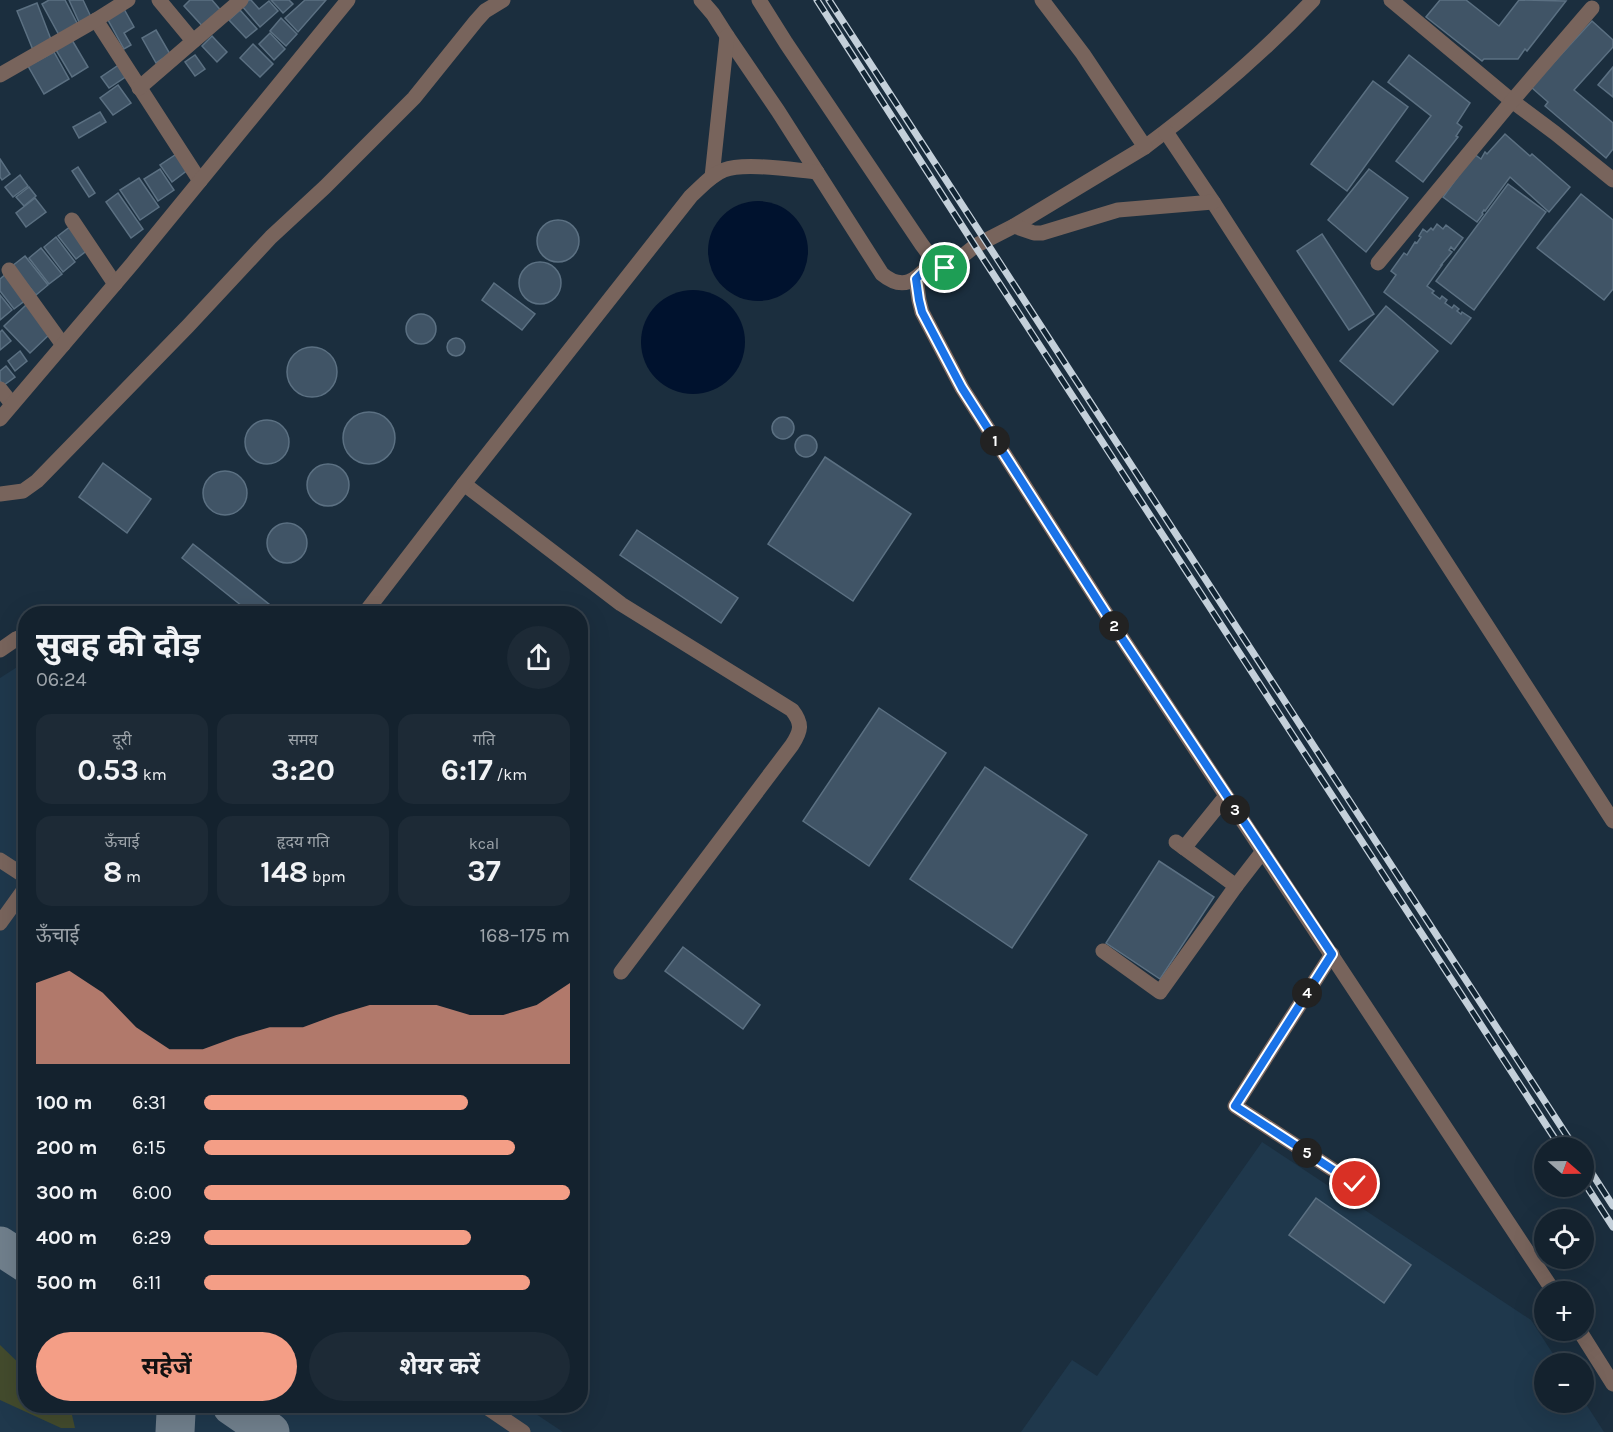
<!DOCTYPE html>
<html lang="hi">
<meta charset="utf-8">
<style>
:root{--surface:#14222e;--page:#1d2a36;--text:#f1f3f6;--muted:#9da4aa;--line:#333f4a;--accent:#f49e86}
body{margin:0;font-family:Karla,"Noto Sans Devanagari",sans-serif;background:var(--page);color:var(--text);height:100vh;display:flex;flex-direction:column;font-size:22px;white-space:nowrap}
*{box-sizing:border-box;margin:0}
p{font-size:20px;color:var(--muted)}
.icon{flex:none;width:33px;height:33px;fill:none;stroke:currentColor;stroke-width:2;stroke-linecap:round;stroke-linejoin:round}
.map{position:relative;flex:1;overflow:hidden}
.drawer{position:absolute;left:18px;top:606px;width:570px;height:807px;display:flex;flex-direction:column;background:var(--surface);border-radius:24px;box-shadow:0 6px 24px #0002,0 0 0 2px var(--line)}
.drawer>*{flex:none}
.needle{width:39px;rotate:110deg}
.fabs{position:absolute;left:1534px;top:1137px;display:grid;gap:12px}
.fabs a{display:grid;place-items:center;width:60px;height:60px;border-radius:50%;background:var(--surface);box-shadow:0 6px 24px #0002,0 0 0 2px var(--line);font-size:30px}
.pin{position:absolute;display:grid;place-items:center;width:51px;height:51px;color:#fff;margin:-26px;border:3px solid #fff;border-radius:50%;box-shadow:0 2px 6px #0007}
.km{position:absolute;width:30px;height:30px;margin:-15px;border-radius:50%;background:#222;color:#fff;font-size:16px;line-height:30px;text-align:center}
.round{display:grid;place-items:center;flex:none;width:63px;height:63px;border-radius:32px;background:var(--page)}
.summary{display:flex;align-items:center;justify-content:space-between;height:102px;padding:0 18px}
h1{font-size:33px;font-weight:700;line-height:45px}
.metrics{display:grid;grid-template-columns:repeat(3,1fr);gap:9px;height:102px;padding:6px 18px}
.metrics div{display:grid;align-content:center;border-radius:15px;background:var(--page);text-align:center}
.metrics b{font-size:30px;font-weight:700}
.metrics small{font-size:16px;font-weight:400}
.metrics p{font-size:16px}
.chart{height:168px;padding:12px 18px}
.chart p{display:flex;justify-content:space-between}
.chart svg{width:100%;height:108px;margin-top:6px;fill:var(--accent);opacity:.7}
.button{display:flex;gap:12px;margin-top:auto;padding:12px 18px}
.button a{flex:1;height:69px;border-radius:36px;background:var(--accent);color:#111;font-size:24px;font-weight:700;line-height:69px;text-align:center}
.button a+a{background:var(--page);color:var(--text)}
ul{padding:0 18px;list-style:none;font-size:20px}
li{display:grid;grid-template-columns:96px 72px 1fr;align-items:center;height:45px}
li i{height:15px;border-radius:8px;background:var(--accent)}
.map>svg:first-child{display:block}
</style>
<div class="map">
<svg width="1613" height="1432" viewBox="0 0 1613 1432">
<rect width="100%" height="100%" fill="#1b2e3e"/>
<g fill="#1f384c">
<polygon points="25,662 26,1406 524,1406 563,1432 0,1432 0,678"/>
<polygon points="1262,1142 1531,1320 1559,1363 1545,1364 1545,1402 1584,1402 1584,1401 1604,1432 1021,1432 1072,1360 1097,1376"/>
</g>
<polygon fill="#434b2d" points="0,1345 25,1369 26,1406 65,1406 72,1415 75,1428 61,1428 0,1400"/>
<g fill="#00122e">
<circle cx="758" cy="251" r="50"/>
<circle cx="693" cy="342" r="52"/>
</g>
<g fill="none" stroke-linecap="round" stroke-linejoin="round">
<g stroke="#707f8c" stroke-width="39">
<polyline points="0,1246 26,1263"/>
<polyline points="174,1406 176,1413 175,1432"/>
<polyline points="232,1406 270,1432"/>
</g>
</g>
<g fill="#405466" stroke="#5b7082" stroke-width="1.5">
<polygon points="49,0 65,0 78,25 59,35 42,4"/>
<polygon points="69,0 83,0 91,17 79,22"/>
<polygon points="190,0 212,0 223,13 205,29 184,6"/>
<polygon points="249,0 251,0 259,9 269,1 278,11 260,27 242,6"/>
<polygon points="271,0 289,0 293,4 283,13"/>
<polygon points="305,0 326,0 298,32 285,18"/>
<polygon points="1440,0 1466,0 1499,26 1519,0 1566,1 1527,51 1525,49 1518,59 1484,59 1482,61 1426,17"/>
<polygon points="37,3 52,42 33,50 17,11"/>
<polygon points="124,9 134,27 124,33 131,45 124,49 108,20"/>
<polygon points="240,10 257,29 246,38 229,20"/>
<polygon points="281,18 297,34 286,46 270,31"/>
<polygon points="1592,21 1613,40 1613,47 1574,90 1613,123 1613,149 1606,158 1545,106 1548,102 1531,87"/>
<polygon points="156,30 170,54 156,63 142,38"/>
<polygon points="270,33 285,49 274,60 259,44"/>
<polygon points="212,36 227,52 217,62 202,46"/>
<polygon points="72,40 88,67 72,77 56,50"/>
<polygon points="253,44 273,64 260,77 240,58"/>
<polygon points="54,52 69,79 44,94 28,66"/>
<polygon points="195,55 205,69 195,76 185,62"/>
<polygon points="1409,55 1470,103 1457,123 1462,127 1456,136 1458,137 1423,182 1396,161 1431,116 1388,82"/>
<polygon points="120,64 127,76 109,88 101,77"/>
<polygon points="1613,67 1613,97 1598,85"/>
<polygon points="1373,81 1408,107 1347,191 1311,164"/>
<polygon points="118,85 131,103 113,115 100,98"/>
<polygon points="100,112 106,122 79,138 73,127"/>
<polygon points="1505,134 1530,156 1532,154 1570,187 1549,212 1510,177 1485,211 1484,210 1482,213 1483,214 1477,222 1443,197 1474,154 1481,159 1485,152 1487,154"/>
<polygon points="178,153 189,169 172,182 160,165"/>
<polygon points="0,159 10,174 2,180 0,177"/>
<polygon points="78,167 95,193 89,197 72,171"/>
<polygon points="160,169 174,190 158,201 144,179"/>
<polygon points="1369,169 1408,198 1366,252 1328,220"/>
<polygon points="20,175 28,186 13,197 5,187"/>
<polygon points="139,178 159,207 140,220 120,190"/>
<polygon points="1508,184 1546,212 1474,310 1436,281"/>
<polygon points="29,187 36,196 24,206 16,197"/>
<polygon points="118,193 143,229 131,238 106,202"/>
<polygon points="1581,194 1613,220 1613,289 1604,300 1537,248"/>
<polygon points="35,198 46,212 26,227 16,213"/>
<circle cx="558" cy="241" r="21"/>
<polygon points="1437,224 1443,229 1446,225 1463,238 1454,250 1451,247 1449,250 1452,252 1441,265 1442,265 1427,286 1434,291 1432,293 1440,299 1442,296 1447,300 1445,303 1452,308 1454,305 1459,309 1457,311 1461,314 1462,312 1471,318 1451,344 1384,292 1396,275 1391,271 1404,253 1407,255 1415,242 1417,243 1421,237 1419,236 1423,229 1427,232 1431,228 1433,230"/>
<polygon points="71,226 89,249 76,259 58,236"/>
<polygon points="1322,234 1374,314 1349,330 1297,251"/>
<polygon points="56,237 75,262 63,272 44,247"/>
<polygon points="41,248 62,274 49,284 29,258"/>
<polygon points="25,256 48,285 36,295 12,266"/>
<circle cx="540" cy="283" r="21"/>
<polygon points="7,273 27,299 14,309 0,291 0,279"/>
<polygon points="494,283 535,314 522,330 482,300"/>
<polygon points="0,295 12,310 0,320"/>
<polygon points="26,305 52,332 30,353 4,326"/>
<polygon points="1386,306 1438,351 1393,405 1340,361"/>
<circle cx="421" cy="329" r="15"/>
<polygon points="2,330 11,341 0,350 0,332"/>
<circle cx="456" cy="347" r="9"/>
<circle cx="312" cy="372" r="25"/>
<polygon points="20,351 27,361 15,371 8,361"/>
<polygon points="6,366 15,377 4,385 0,381 0,371"/>
<circle cx="369" cy="438" r="26"/>
<circle cx="783" cy="428" r="11"/>
<circle cx="267" cy="442" r="22"/>
<circle cx="806" cy="446" r="11"/>
<polygon points="825,457 911,514 853,601 768,544"/>
<polygon points="103,463 151,499 127,533 79,497"/>
<circle cx="328" cy="485" r="21"/>
<circle cx="225" cy="493" r="22"/>
<circle cx="287" cy="543" r="20"/>
<polygon points="637,530 738,598 721,623 620,555"/>
<polygon points="193,544 279,612 278,614 252,614 182,558"/>
<polygon points="879,708 946,753 869,866 803,821"/>
<polygon points="985,767 1087,835 1012,948 910,879"/>
<polygon points="1159,861 1214,897 1160,979 1106,943"/>
<polygon points="683,947 760,1005 743,1029 665,971"/>
<polygon points="1316,1198 1411,1265 1384,1303 1289,1235"/>
</g>
<g fill="none" stroke-linecap="round" stroke-linejoin="round">
<g stroke="#78645c" stroke-width="15">
<polyline points="159,0 193,41"/>
<path d="M701 0 713 14 727 36 778 111 882 274C905 293 917 278 934 261"/>
<path d="M759 0 786 43 922 245C930 255 936 269 950 266L975 246 1014 226 1145 147C1204 103 1262 54 1313 0"/>
<polyline points="1042,0 1083,54 1145,147"/>
<polyline points="1391,0 1512,101 1555,133 1613,180"/>
<polyline points="96,20 200,181"/>
<polyline points="0,75 96,20 128,0"/>
<polyline points="139,88 241,0"/>
<polyline points="1166,132 1213,202 1613,821"/>
<polyline points="712,177 727,36"/>
<polyline points="72,220 115,284"/>
<polyline points="1014,226 1034,233 1042,233 1118,210 1213,202"/>
<polyline points="1378,263 1512,101 1592,8"/>
<polyline points="9,270 63,345"/>
<polyline points="916,279 919,300 922,312 962,388 1114,626 1554,1292"/>
<polyline points="0,389 12,404"/>
<polyline points="0,419 132,264 348,0"/>
<path d="M464 484 621 604 792 710C803 724 801 731 792 745L621 972"/>
<polyline points="0,494 23,491 37,481 188,326 271,237 325,187 414,98 476,21 485,11 503,0"/>
<path d="M364 614 464 484 691 196C701 187 711 175 724 170 744 162 794 170 817 172"/>
<polyline points="0,650 16,639 26,635"/>
<polyline points="1176,842 1236,886"/>
<polyline points="1184,848 1226,796"/>
<polyline points="0,860 26,877"/>
<polyline points="0,923 26,887"/>
<polyline points="1103,951 1160,992 1236,886 1263,851"/>
<polyline points="1332,954 1235,1106 1355,1184"/>
<polyline points="1579,1330 1613,1384"/>
<polyline points="485,1406 523,1432"/>
</g>
<defs>
<g id="rail">
<polyline points="817,0 975,246 1561,1148"/>
<polyline points="829,0 1575,1148"/>
<polyline points="1584,1161 1613,1206"/>
<polyline points="1584,1182 1613,1227"/>
</g>
</defs>
<use href="#rail" stroke="#c4d0da" stroke-width="7"/>
<use href="#rail" stroke="#112433" stroke-width="4.5" stroke-dasharray="14" stroke-linecap="butt"/>
</g>
<g fill="none" stroke-linecap="round" stroke-linejoin="round">
<defs>
<polyline id="route" points="945,268 938,266 934,261 916,279 919,300 922,312 962,388 1114,626 1332,954 1235,1106 1355,1184"/>
</defs>
<use href="#route" stroke="#fff" stroke-width="12"/>
<use href="#route" stroke="#1a73e8" stroke-width="8"/>
</g>
</svg>
<div class="fabs">
<a><svg class="needle" viewBox="-14 -14 28 28"><path d="M0-13l5 13h-10z" fill="#e53935"/><path d="M0 13l5-13h-10z" fill="#9da4aa"/></svg></a>
<a><svg class="icon" aria-label="locate" viewBox="0 0 24 24"><circle cx="12" cy="12" r="6"/><path d="M12 2v4M12 18v4M2 12h4M18 12h4"/></svg></a>
<a>+</a>
<a>−</a>
</div>
<div class="pin" style="left:945px;top:268px;background:#1e9e55"><svg class="icon" aria-label="arrive" viewBox="0 0 24 24"><path d="M6 21V4h12l-3 4 3 4H6"/></svg></div>
<div class="pin" style="left:1355px;top:1184px;background:#d93025"><svg class="icon" aria-label="check" viewBox="0 0 24 24"><path d="M5 12l5 5 9-10"/></svg></div>
<b class="km" style="left:995px;top:441px">1</b>
<b class="km" style="left:1114px;top:626px">2</b>
<b class="km" style="left:1235px;top:810px">3</b>
<b class="km" style="left:1307px;top:993px">4</b>
<b class="km" style="left:1307px;top:1153px">5</b>
<section class="drawer">
<div class="summary"><div><h1>सुबह की दौड़</h1><p>06:24</p></div><a class="round"><svg class="icon" aria-label="share" viewBox="0 0 24 24"><path d="M12 15V3M7 8l5-5 5 5M5 13v7h14v-7"/></svg></a></div>
<div class="metrics">
<div><p>दूरी</p><b>0.53<small> km</small></b></div>
<div><p>समय</p><b>3:20</b></div>
<div><p>गति</p><b>6:17<small> /km</small></b></div>
</div>
<div class="metrics">
<div><p>ऊँचाई</p><b>8<small> m</small></b></div>
<div><p>हृदय गति</p><b>148<small> bpm</small></b></div>
<div><p>kcal</p><b>37</b></div>
</div>
<div class="chart"><p><span>ऊँचाई</span>168–175 m</p>
<svg viewBox="0 0 160 44" preserveAspectRatio="none"><path d="M0 44V11L10 6L20 15L30 29L40 38L50 38L60 33L70 29L80 29L90 24L100 20L110 20L120 20L130 24L140 24L150 20L160 11V44z"/></svg>
</div>
<ul>
<li><b>100 m</b>6:31<i style="width:72%"></i></li>
<li><b>200 m</b>6:15<i style="width:85%"></i></li>
<li><b>300 m</b>6:00<i style="width:100%"></i></li>
<li><b>400 m</b>6:29<i style="width:73%"></i></li>
<li><b>500 m</b>6:11<i style="width:89%"></i></li>
</ul>
<div class="button"><a>सहेजें</a><a>शेयर करें</a></div>
</section>
</div>
